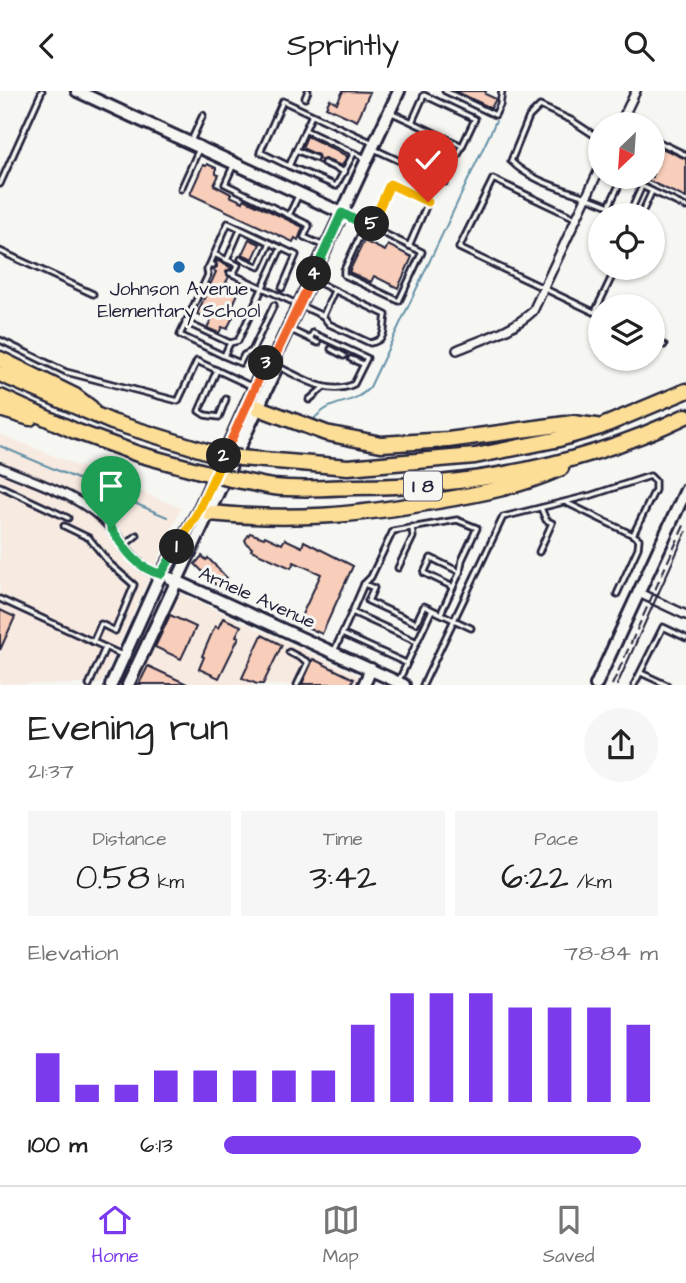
<!DOCTYPE html>
<meta charset="utf-8">
<style>
:root{--surface:#fff;--page:#f6f6f6;--text:#222;--muted:#767676;--line:#e0e0e0;--accent:#7c3aed}
body{margin:0;font-family:"Architects Daughter",sans-serif;background:var(--page);color:var(--text);height:100vh;display:flex;flex-direction:column;font-size:26px;white-space:nowrap}
*{box-sizing:border-box;margin:0}
p{font-size:23px;color:var(--muted)}
.icon{flex:none;width:38px;height:38px;fill:none;stroke:currentColor;stroke-width:2;stroke-linecap:round;stroke-linejoin:round}
.map{position:relative;height:594px;overflow:hidden}
.drawer{display:flex;flex-direction:column;background:var(--surface);flex:1}
.drawer>*{flex:none}
.needle{width:46px;rotate:205deg}
.tools{position:absolute;left:588px;top:21px;display:grid;gap:14px}
.tools a{display:grid;place-items:center;width:77px;height:77px;border-radius:50%;background:var(--surface);box-shadow:0 2px 5px #0004;font-size:35px}
.pin{position:absolute;display:grid;place-items:center;width:60px;height:60px;color:#fff;margin:-72px -30px;border-radius:50% 50% 50% 0;rotate:-45deg;box-shadow:0 0 7px #0007}
.pin .icon{rotate:45deg}
.km{position:absolute;width:35px;height:35px;margin:-18px;border-radius:50%;background:#222;color:#fff;font-size:19px;line-height:35px;text-align:center}
.round{display:grid;place-items:center;flex:none;width:74px;height:74px;border-radius:37px;background:var(--page)}
.overview{display:flex;align-items:center;justify-content:space-between;height:119px;padding:0 28px}
h1{font-size:38px;font-weight:600;line-height:52px}
.figures{display:grid;grid-template-columns:repeat(3,1fr);gap:10px;height:119px;padding:7px 28px}
.figures div{display:grid;align-content:center;border-radius:0px;background:var(--page);text-align:center}
.figures b{font-size:35px;font-weight:600}
.figures small{font-size:19px;font-weight:400}
.figures p{font-size:19px}
.chart{height:196px;padding:14px 28px}
.chart p{display:flex;justify-content:space-between}
.chart svg{width:100%;height:126px;margin-top:7px;stroke:var(--accent);stroke-width:6}
ul{padding:0 28px;list-style:none;font-size:23px}
li{display:grid;grid-template-columns:112px 84px 1fr;align-items:center;height:52px}
li i{height:18px;border-radius:9px;background:var(--accent)}
header{display:flex;justify-content:space-between;align-items:center;height:91px;padding:0 28px;background:var(--surface);font-size:32px;font-weight:600}
.tab-bar{display:flex;justify-content:space-around;align-items:center;height:98px;border-top:2px solid var(--line);background:var(--surface);font-size:19px;color:var(--muted)}
.tab-bar a{display:grid;justify-items:center;gap:4px}
.tab-bar .selected{color:var(--accent)}
.map>svg:first-child{display:block}
</style>
<header><svg class="icon" aria-label="back" viewBox="0 0 24 24"><path d="M15 5l-7 7 7 7"/></svg>Sprintly<svg class="icon" aria-label="search" viewBox="0 0 24 24"><circle cx="10" cy="10" r="6"/><path d="M15 15l6 6"/></svg></header>
<div class="map">
<svg width="686" height="594" viewBox="0 0 686 594">
<rect width="100%" height="100%" fill="#f6f6f2"/>
<filter id="ink" filterUnits="userSpaceOnUse"><feTurbulence type="fractalNoise" baseFrequency=".0143" numOctaves="2"/><feDisplacementMap in="SourceGraphic" scale="14" xChannelSelector="R" yChannelSelector="G"/><feConvolveMatrix kernelMatrix="1 2 1 2 8 2 1 2 1" color-interpolation-filters="sRGB"/></filter>
<g filter="url(#ink)">
<g fill="#f7eae1">
<polygon points="0,343 181,417 101,593 0,593"/>
<polygon points="179,502 360,585 356,594 137,594"/>
</g>
<g fill="none" stroke-linecap="round" stroke-linejoin="round">
<g stroke="#6592a8" stroke-width="2">
<path d="M313 329C334 305 351 317 370 296L496 30"/>
<polyline points="0,355 167,426"/>
</g>
</g>
<g fill="#f8cdb9" stroke="#22223b" stroke-width="2">
<polygon points="343,0 370,1 357,30 326,16 330,8 337,12"/>
<polygon points="455,0 486,0 485,3 496,8 491,17"/>
<polygon points="307,45 347,65 342,75 325,68 321,69 320,73 316,71 319,68 318,64 302,57"/>
<polygon points="653,53 686,68 686,107 640,86 653,86"/>
<polygon points="207,73 216,77 216,83 219,84 214,94 231,103 230,105 243,111 244,108 303,136 298,149 295,147 293,151 190,103 203,74 206,75"/>
<polygon points="249,148 260,153 253,168 242,163"/>
<polygon points="364,150 385,160 388,154 412,166 398,197 374,185 371,191 349,181"/>
<polygon points="216,169 232,177 226,181 229,186 226,191 240,198 232,216 237,218 227,238 222,236 219,242 207,237 211,229 197,223 216,181 212,179 217,176"/>
<polygon points="250,442 264,447 265,445 282,453 285,448 302,456 304,450 353,475 322,543 298,532 321,483 294,471 291,477 251,459 252,457 247,453 245,449"/>
<polygon points="202,465 206,469 208,467 227,487 218,496 195,473"/>
<polygon points="0,519 15,526 0,559"/>
<polygon points="170,524 196,536 181,568 155,556"/>
<polygon points="223,527 241,535 236,545 239,546 219,587 199,578 204,566 202,565 215,535 218,537"/>
<polygon points="262,544 282,554 263,593 257,593 242,587"/>
<polygon points="313,568 354,588 351,593 302,593"/>
<polygon points="148,575 187,593 139,593"/>
</g>
<g fill="none" stroke-linecap="round" stroke-linejoin="round">
<defs>
<g id="lane">
<polyline points="445,0 495,24 500,14 502,0"/>
<polyline points="305,7 308,0"/>
<polyline points="626,23 644,32 644,33"/>
<polyline points="412,31 462,55"/>
<polyline points="305,39 312,24"/>
<polyline points="653,45 655,49 686,64"/>
<path d="M600 48 571 29 540 15 529 26 511 70C534 94 579 101 609 115L623 86 652 100 641 124"/>
<polyline points="191,50 203,24"/>
<polyline points="374,58 445,91 475,28 424,4 412,31 390,21"/>
<polyline points="296,59 315,67"/>
<polyline points="354,62 336,95 289,75 305,39 354,62 355,62 365,67"/>
<polyline points="324,72 345,81"/>
<polyline points="234,73 225,93 307,133 309,135 304,146 324,155"/>
<polyline points="289,75 260,61 283,10 373,52"/>
<polyline points="0,93 42,0"/>
<polyline points="181,98 199,58"/>
<polyline points="652,100 686,116"/>
<polyline points="609,115 629,124"/>
<polyline points="344,123 422,161 399,210 344,184 344,179 365,134"/>
<polyline points="289,124 299,103"/>
<polyline points="629,124 642,95"/>
<polyline points="575,127 493,88 459,157 600,224"/>
<polyline points="370,136 390,93 428,111 409,155"/>
<polyline points="281,157 296,164 282,197"/>
<polyline points="0,160 93,203"/>
<polyline points="214,163 238,174 233,183"/>
<polyline points="241,168 259,176 270,152"/>
<polyline points="227,169 240,139"/>
<polyline points="210,173 228,132 281,157 238,250 230,252 224,265 180,244 208,184 207,179 210,173 213,174"/>
<path d="M230 182 323 225 329 233 370 252C388 249 383 236 386 224L313 189"/>
<polyline points="595,221 616,177"/>
<polyline points="323,225 334,200"/>
<polyline points="185,231 230,252"/>
<polyline points="310,248 318,252"/>
<polyline points="0,249 66,281 178,310 197,270 253,296"/>
<polyline points="653,249 664,254"/>
<polyline points="331,258 344,265"/>
<polyline points="224,265 240,272 244,264 252,260 274,214"/>
<polyline points="351,268 363,273"/>
<path d="M277 275C301 286 328 306 354 293L367 267 313 242 310 248 291 239"/>
<polyline points="217,279 199,320 205,324 219,326 226,308"/>
<polyline points="309,309 324,296"/>
<polyline points="0,395 68,427"/>
<polyline points="64,435 89,447 110,473 134,494 115,540 101,533 93,551"/>
<polyline points="125,454 137,444"/>
<polyline points="539,461 552,432 546,429 541,417"/>
<polyline points="398,477 413,446 412,436"/>
<polyline points="364,493 374,497 368,510 416,532 424,515 471,537"/>
<polyline points="453,496 424,482 431,467 460,481"/>
<polyline points="617,503 638,457 639,448 633,444"/>
<polyline points="0,508 122,564"/>
<polyline points="352,521 364,493 371,486 393,440 457,429 477,437 462,469 460,481 441,522"/>
<polyline points="417,551 432,519"/>
<polyline points="334,560 342,543"/>
<polyline points="289,561 308,571 297,594"/>
<polyline points="641,582 667,594"/>
<polyline points="399,589 417,551 352,521 342,543 406,572"/>
<polyline points="89,594 105,557"/>
<polyline points="423,594 503,426 592,404 650,385 655,390 655,399 633,444 565,411"/>
<polyline points="634,594 663,536 686,547"/>
</g>
<g id="street">
<polyline points="620,33 636,0"/>
<path d="M457 259C483 248 512 240 533 220L600 77"/>
<path d="M0 376C36 392 84 405 110 436 126 455 135 478 161 483"/>
<polyline points="639,502 686,524"/>
</g>
<g id="secondary">
<polyline points="77,0 342,122"/>
<polyline points="170,487 404,594"/>
<polyline points="111,594 161,483 198,421 265,273 276,263"/>
<polyline points="128,594 276,278 276,263 399,0"/>
<polyline points="364,594 371,578"/>
<polyline points="596,594 686,399"/>
</g>
<g id="highway">
<polyline points="0,268 75,305 91,317"/>
<polyline points="0,283 112,331 209,361"/>
<polyline points="0,306 75,340 138,363 204,381"/>
<polyline points="248,313 326,342 381,353 448,349 573,332 596,335"/>
<polyline points="0,318 30,327"/>
<polyline points="240,367 348,376 475,365 555,349 600,336 686,300"/>
<path d="M231 388C245 390 259 394 273 396 300 399 327 397 354 396 469 396 582 375 686 325"/>
<path d="M209 422C292 430 355 425 437 410 480 403 521 395 561 377"/>
</g>
</defs>
<use href="#lane" stroke="#22223b" stroke-width="9"/>
<use href="#street" stroke="#22223b" stroke-width="12"/>
<use href="#secondary" stroke="#22223b" stroke-width="16"/>
<use href="#highway" stroke="#22223b" stroke-width="19"/>
<use href="#lane" stroke="#f6f6f2" stroke-width="3.5"/>
<use href="#street" stroke="#f6f6f2" stroke-width="7"/>
<use href="#secondary" stroke="#f6f6f2" stroke-width="10"/>
<use href="#highway" stroke="#fdde96" stroke-width="14"/>
<polyline stroke="#22223b" stroke-width="2" points="617,594 686,441"/>
<polyline stroke="#22223b" stroke-width="2" stroke-dasharray="10 5" stroke-linecap="butt" points="612,594 686,430"/>
<defs>
<g id="highway-bridge">
<polyline points="209,361 240,367"/>
<polyline points="204,381 231,388"/>
</g>
</defs>
<use href="#highway-bridge" stroke="#22223b" stroke-width="19" stroke-linecap="butt"/>
<use href="#highway-bridge" stroke="#fdde96" stroke-width="14"/>
</g>
</g>
<g fill="none" stroke-linecap="round" stroke-linejoin="round" filter="url(#ink)">
<defs>
<path id="split-1" d="M111 437C124 457 137 478 161 483L177 456"/>
<polyline id="split-2" points="177,456 198,421 224,365"/>
<polyline id="split-3" points="224,365 266,272"/>
<polyline id="split-4" points="266,272 276,263 314,183"/>
<polyline id="split-5" points="314,183 342,122 370,137 372,133"/>
<polyline id="split-6" points="372,133 390,93 428,111"/>
</defs>
<use href="#split-1" stroke="#fff" stroke-width="14"/>
<use href="#split-2" stroke="#fff" stroke-width="14"/>
<use href="#split-3" stroke="#fff" stroke-width="14"/>
<use href="#split-4" stroke="#fff" stroke-width="14"/>
<use href="#split-5" stroke="#fff" stroke-width="14"/>
<use href="#split-6" stroke="#fff" stroke-width="14"/>
<use href="#split-1" stroke="#22a559" stroke-width="9"/>
<use href="#split-2" stroke="#f5b400" stroke-width="9"/>
<use href="#split-3" stroke="#f0652b" stroke-width="9"/>
<use href="#split-4" stroke="#f0652b" stroke-width="9"/>
<use href="#split-5" stroke="#22a559" stroke-width="9"/>
<use href="#split-6" stroke="#f5b400" stroke-width="9"/>
</g>
<circle fill="#1f6fb2" stroke="#f6f6f2" stroke-width="2.5" cx="179" cy="176" r="7"/>
<g text-anchor="middle" dominant-baseline="central" stroke-width="6" stroke-linejoin="round" paint-order="stroke">
<rect fill="#f6f6f2" stroke="#626272" stroke-width="2" x="404" y="380.5" width="38" height="29" rx="5"/>
<g font-size="18" font-weight="bold" fill="#22223b">
<text x="423" y="395">I 8</text>
</g>
<g font-size="19" fill="#22223b" stroke="#f6f6f2">
<text x="179" y="198">Johnson Avenue<tspan x="179" dy="22">Elementary School</tspan></text>
</g>
<g font-size="19" fill="#22223b" stroke="#f6f6f2">
<text transform="translate(257 507) rotate(24)">Arnele Avenue</text>
</g>
</g>
</svg>
<div class="tools">
<a><svg class="needle" viewBox="-14 -14 28 28"><path d="M0-13l5 13h-10z" fill="#e53935"/><path d="M0 13l5-13h-10z" fill="#767676"/></svg></a>
<a><svg class="icon" aria-label="locate" viewBox="0 0 24 24"><circle cx="12" cy="12" r="6"/><path d="M12 2v4M12 18v4M2 12h4M18 12h4"/></svg></a>
<a><svg class="icon" aria-label="layers" viewBox="0 0 24 24"><path d="M12 4l9 5-9 5-9-5zM3 14l9 5 9-5"/></svg></a>
</div>
<div class="pin" style="left:111px;top:437px;background:#1e9e55"><svg class="icon" aria-label="arrive" viewBox="0 0 24 24"><path d="M6 21V4h12l-3 4 3 4H6"/></svg></div>
<div class="pin" style="left:428px;top:111px;background:#d93025"><svg class="icon" aria-label="check" viewBox="0 0 24 24"><path d="M5 12l5 5 9-10"/></svg></div>
<b class="km" style="left:177px;top:456px">1</b>
<b class="km" style="left:224px;top:365px">2</b>
<b class="km" style="left:266px;top:272px">3</b>
<b class="km" style="left:314px;top:183px">4</b>
<b class="km" style="left:372px;top:133px">5</b>
</div>
<section class="drawer">
<div class="overview"><div><h1>Evening run</h1><p>21:37</p></div><a class="round"><svg class="icon" aria-label="share" viewBox="0 0 24 24"><path d="M12 15V3M7 8l5-5 5 5M5 13v7h14v-7"/></svg></a></div>
<div class="figures">
<div><p>Distance</p><b>0.58<small> km</small></b></div>
<div><p>Time</p><b>3:42</b></div>
<div><p>Pace</p><b>6:22<small> /km</small></b></div>
</div>
<div class="chart"><p><span>Elevation</span>78–84 m</p>
<svg viewBox="0 0 160 44" preserveAspectRatio="none"><path d="M5 44V27M15 44V38M25 44V38M35 44V33M45 44V33M55 44V33M65 44V33M75 44V33M85 44V17M95 44V6M105 44V6M115 44V6M125 44V11M135 44V11M145 44V11M155 44V17"/></svg>
</div>
<ul>
<li><b>100 m</b>6:13<i style="width:96%"></i></li>
</ul>
</section>
<nav class="tab-bar">
<a class="selected"><svg class="icon" aria-label="home" viewBox="0 0 24 24"><path d="M3 11l9-7 9 7M6 9v11h12V9"/></svg>Home</a>
<a><svg class="icon" aria-label="map" viewBox="0 0 24 24"><path d="M3 6l6-2 6 2 6-2v14l-6 2-6-2-6 2zM9 4v14M15 6v14"/></svg>Map</a>
<a><svg class="icon" aria-label="saved" viewBox="0 0 24 24"><path d="M7 4h10v16l-5-4-5 4z"/></svg>Saved</a>
</nav>
